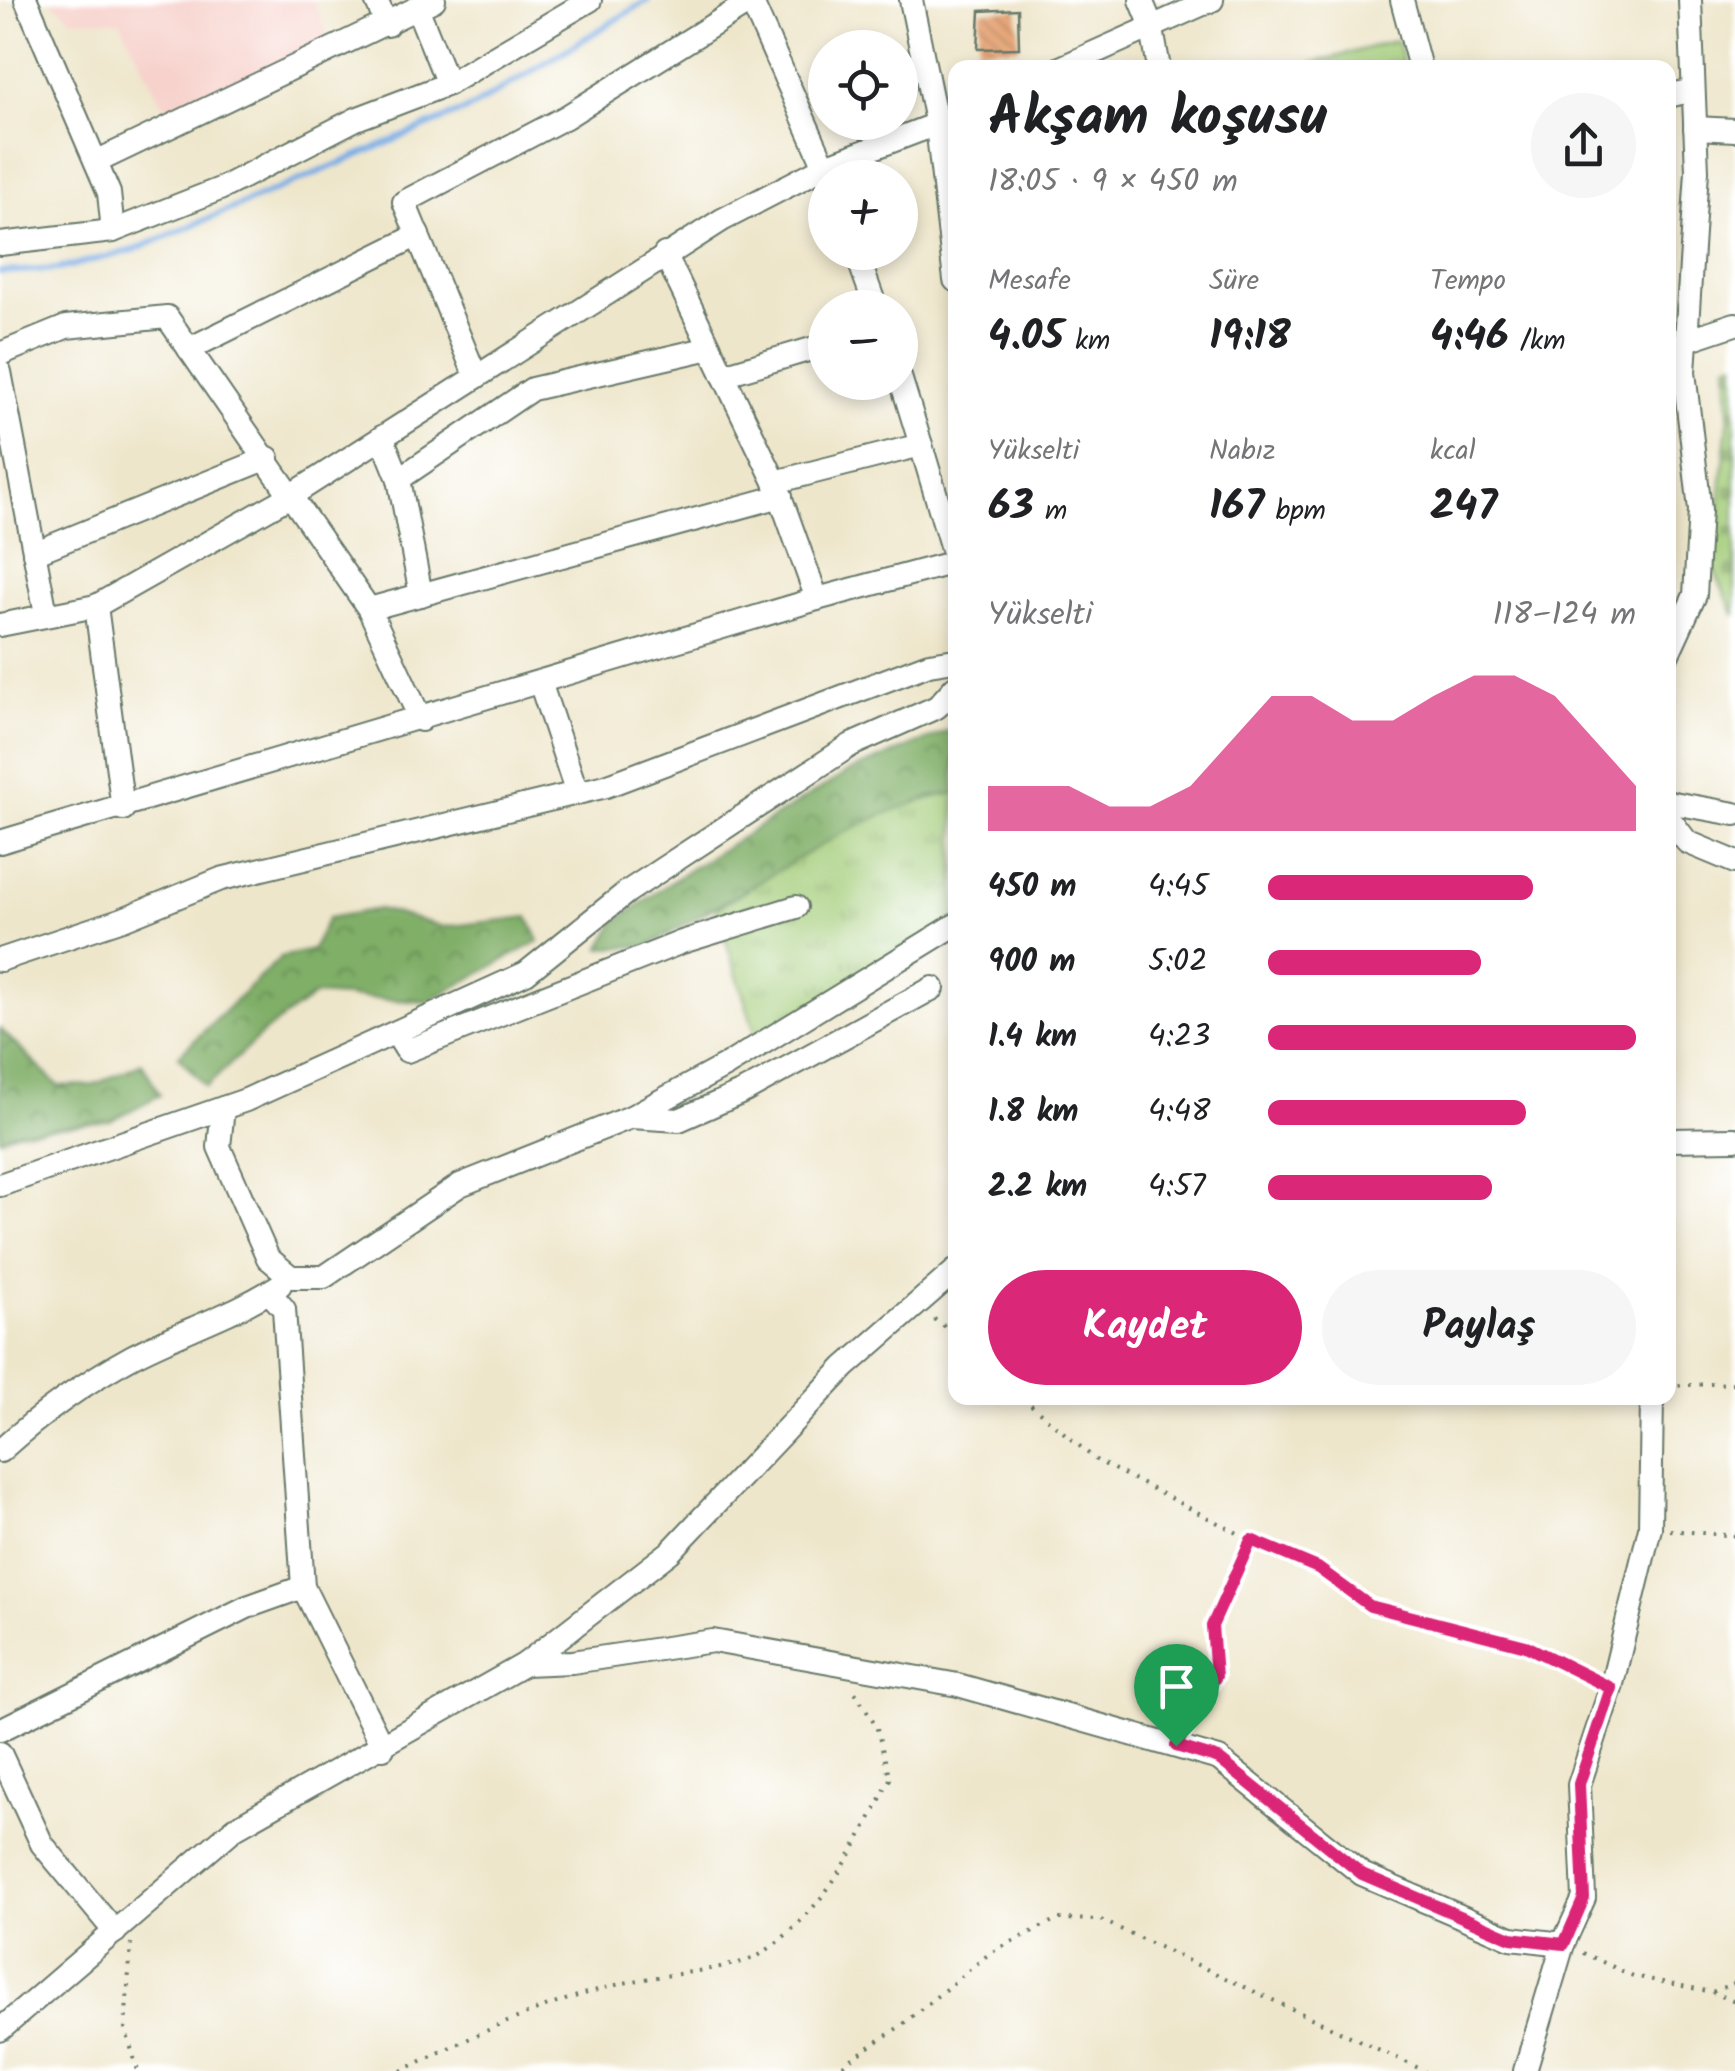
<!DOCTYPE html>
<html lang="tr">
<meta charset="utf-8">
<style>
:root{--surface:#fff;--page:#f6f6f6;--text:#202124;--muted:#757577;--accent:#db2777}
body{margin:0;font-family:Kalam,sans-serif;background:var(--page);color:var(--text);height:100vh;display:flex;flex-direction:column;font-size:38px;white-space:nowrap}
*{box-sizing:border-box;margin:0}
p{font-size:32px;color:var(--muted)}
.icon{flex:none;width:55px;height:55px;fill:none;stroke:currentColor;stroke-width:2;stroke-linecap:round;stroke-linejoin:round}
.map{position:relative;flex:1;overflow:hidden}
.panel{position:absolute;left:948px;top:60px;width:728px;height:1345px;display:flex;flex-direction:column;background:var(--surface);border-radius:20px;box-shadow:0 5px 15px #0003}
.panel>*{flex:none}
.tools{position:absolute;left:808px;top:30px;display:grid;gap:20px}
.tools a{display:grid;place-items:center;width:110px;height:110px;border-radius:50%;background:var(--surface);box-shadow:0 5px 15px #0003;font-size:50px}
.pin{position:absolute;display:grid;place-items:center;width:85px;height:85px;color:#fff;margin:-102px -42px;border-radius:50% 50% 50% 0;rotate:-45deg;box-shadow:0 0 10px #0007}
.pin .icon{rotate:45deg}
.round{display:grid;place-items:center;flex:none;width:105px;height:105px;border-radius:52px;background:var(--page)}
.summary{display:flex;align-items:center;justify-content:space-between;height:170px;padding:0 40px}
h1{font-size:55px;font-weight:700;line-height:75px}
.metrics{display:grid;grid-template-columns:repeat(3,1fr);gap:15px;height:170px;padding:10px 40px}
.metrics div{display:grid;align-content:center}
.metrics b{font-size:42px;font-weight:700}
.metrics small{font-size:28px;font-weight:400}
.metrics p{font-size:28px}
.chart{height:280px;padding:20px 40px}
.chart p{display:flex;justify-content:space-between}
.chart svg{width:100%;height:180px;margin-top:10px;fill:var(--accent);opacity:.7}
.button{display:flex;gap:20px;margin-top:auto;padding:20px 40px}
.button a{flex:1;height:115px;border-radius:60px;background:var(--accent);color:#fff;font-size:40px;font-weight:700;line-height:115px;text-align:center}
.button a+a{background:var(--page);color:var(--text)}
ul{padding:0 40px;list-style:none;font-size:32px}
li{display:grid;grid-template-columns:160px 120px 1fr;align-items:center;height:75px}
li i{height:25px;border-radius:12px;background:var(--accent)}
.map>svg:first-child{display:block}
</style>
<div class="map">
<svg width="1735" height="2071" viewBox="0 0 1735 2071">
<defs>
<pattern id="forest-crowns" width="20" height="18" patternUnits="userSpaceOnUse" patternTransform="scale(2.5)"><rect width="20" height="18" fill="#80af67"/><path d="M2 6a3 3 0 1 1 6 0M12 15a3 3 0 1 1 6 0" fill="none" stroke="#689056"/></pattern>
<pattern id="cemetery-stones" width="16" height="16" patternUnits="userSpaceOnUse" patternTransform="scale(2.5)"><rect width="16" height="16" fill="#a1cb76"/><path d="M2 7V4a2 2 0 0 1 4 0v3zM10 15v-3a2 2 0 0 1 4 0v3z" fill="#83a662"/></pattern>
<pattern id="park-tufts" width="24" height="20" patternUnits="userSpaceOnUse" patternTransform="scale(2.5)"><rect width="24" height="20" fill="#a1cb76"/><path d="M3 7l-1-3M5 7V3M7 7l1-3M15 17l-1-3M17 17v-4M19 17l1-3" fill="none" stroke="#83a662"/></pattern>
<pattern id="building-back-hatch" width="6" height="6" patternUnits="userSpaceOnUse" patternTransform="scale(2.5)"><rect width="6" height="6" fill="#e49e6c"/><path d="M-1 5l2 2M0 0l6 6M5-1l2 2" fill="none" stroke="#b8825a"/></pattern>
</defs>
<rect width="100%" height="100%" fill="#fff"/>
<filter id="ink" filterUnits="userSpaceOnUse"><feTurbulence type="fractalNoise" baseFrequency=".01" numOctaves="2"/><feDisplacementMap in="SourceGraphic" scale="20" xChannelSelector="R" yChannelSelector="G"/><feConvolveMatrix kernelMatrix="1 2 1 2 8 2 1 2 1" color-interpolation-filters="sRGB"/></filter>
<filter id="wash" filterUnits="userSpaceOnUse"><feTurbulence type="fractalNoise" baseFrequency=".0048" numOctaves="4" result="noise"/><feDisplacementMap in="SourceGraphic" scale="40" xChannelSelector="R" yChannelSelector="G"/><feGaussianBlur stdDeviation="2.25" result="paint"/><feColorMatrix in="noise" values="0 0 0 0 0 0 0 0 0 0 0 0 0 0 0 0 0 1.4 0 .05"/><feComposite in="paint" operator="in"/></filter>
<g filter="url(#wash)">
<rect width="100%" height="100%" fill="#eee6cb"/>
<polygon fill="#f7d0ca" points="50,0 313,0 331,43 170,120 120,21 73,19"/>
<g fill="url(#forest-crowns)" stroke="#50764e" stroke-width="2.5">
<polygon points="955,728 955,793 930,797 832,839 648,946 601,948 616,921 684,873 848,772"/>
<polygon points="379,909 444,927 528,917 539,941 427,1002 315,995 264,1032 206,1087 178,1056 281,957 312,950 328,918"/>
<polygon points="0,1029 58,1086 94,1085 142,1063 160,1095 110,1121 16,1132 0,1139"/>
</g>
<polygon fill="url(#cemetery-stones)" stroke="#608455" stroke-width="2.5" points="1735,361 1735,616 1713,568 1729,413 1727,364"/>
<g fill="url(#park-tufts)" stroke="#608455" stroke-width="2.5">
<polygon points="1397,40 1404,67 1299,67"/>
<path d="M955 793V938L761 1052 716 909C790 864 869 808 955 793Z"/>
</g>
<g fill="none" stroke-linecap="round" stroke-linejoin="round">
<polyline stroke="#78ace5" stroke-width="6" points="0,272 58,269 134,250 473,107 648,0"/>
</g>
<g id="blocks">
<polygon fill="url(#building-back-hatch)" points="1018,9 1019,48 978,49 980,11"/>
</g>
</g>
<g filter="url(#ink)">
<use href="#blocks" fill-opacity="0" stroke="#677869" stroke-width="2.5"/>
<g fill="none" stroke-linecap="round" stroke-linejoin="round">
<defs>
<g id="minor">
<polyline points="26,0 109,193 113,231"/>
<polyline points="376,0 387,25"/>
<polyline points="911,0 937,126 955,280"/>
<polyline points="1141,0 1151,24 1159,68"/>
<polyline points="1402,0 1420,68"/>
<polyline points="752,3 830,178"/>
<polyline points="418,10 448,84"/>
<polyline points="1060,68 1212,0"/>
<polyline points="1668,96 1693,90"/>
<polyline points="1695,128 1735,130"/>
<polyline points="96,162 434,0"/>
<polyline points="0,244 113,231 220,189 356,119 448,84 590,0"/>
<polyline points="856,252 876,308"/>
<polyline points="665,254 775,482 817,599"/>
<polyline points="1687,340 1735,324"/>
<polyline points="189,349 418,235"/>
<polyline points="0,354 66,327 167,317 369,609 421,720"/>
<polyline points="0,372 46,614"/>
<polyline points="723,375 825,345"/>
<polyline points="476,377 404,202 566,117 753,0"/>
<polyline points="382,437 399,479 421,595"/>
<polyline points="921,445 955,559"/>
<polyline points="399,479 532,389 710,348"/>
<polyline points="775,482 921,445 900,377"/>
<polyline points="34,553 268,458"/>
<polyline points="96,606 123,809"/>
<polyline points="369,609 781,496"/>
<polyline points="0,625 96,606 292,495 722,220 826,166 955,117"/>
<polyline points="1668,654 1695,595 1700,510 1684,372 1697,171 1690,0"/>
<polyline points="541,685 577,793"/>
<polyline points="1668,802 1735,814"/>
<polyline points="1668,817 1687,842 1735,862"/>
<polyline points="0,842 817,599 955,562"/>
<polyline points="0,960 123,919 221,879 606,786 929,664 955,660"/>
<polyline points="397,1035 407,1051 682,942 796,907"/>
<polyline points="223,1108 219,1147 268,1258 291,1277 324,1277 460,1185 631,1117 679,1120 745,1091 933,988"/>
<polyline points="631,1117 727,1065 955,925"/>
<polyline points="1668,1140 1735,1139"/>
<polyline points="0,1185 246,1100 526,973 627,892 851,745 937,707 955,687"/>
<polyline points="269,1292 284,1309 303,1587 383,1748"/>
<path d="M0 1451C41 1414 85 1382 133 1356 183 1330 232 1316 280 1285"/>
<polyline points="525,1664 572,1662 713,1641 958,1685 1219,1759 1362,1874 1511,1938 1563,1944 1584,1898 1579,1785 1611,1688 1650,1528 1652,1398"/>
<polyline points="0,1730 247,1607 303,1587"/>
<polyline points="0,1753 42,1844 115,1932"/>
<polyline points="0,2030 235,1828 525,1664 670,1552 845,1367 955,1271"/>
<polyline points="1525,2071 1563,1944"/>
</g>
</defs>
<use href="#minor" stroke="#677869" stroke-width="26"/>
<g stroke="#677869" stroke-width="4" stroke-dasharray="2.5 8" stroke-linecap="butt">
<polyline points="934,1319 955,1333"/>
<polyline points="1668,1386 1735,1383"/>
<polyline points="1023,1398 1096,1460 1251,1540 1318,1568 1370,1605 1525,1646 1594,1681"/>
<polyline points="1670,1530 1735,1536"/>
<polyline points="1185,1729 1216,1677 1212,1626 1251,1541"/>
<polyline points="131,1943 125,2028 138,2071"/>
<polyline points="1583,1953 1633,1976 1712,1992 1735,1983"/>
<polyline points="1712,1992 1735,2002"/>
<path d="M401 2071C472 2036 543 2003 620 1984 653 1975 737 1970 761 1954 824 1912 858 1845 890 1779L876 1725 853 1689"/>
<polyline points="834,2071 899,2027 990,1953 1057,1919 1101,1920 1425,2071"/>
</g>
<use href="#minor" stroke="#fff" stroke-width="22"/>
</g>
</g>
<g fill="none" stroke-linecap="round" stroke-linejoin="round" filter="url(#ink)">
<defs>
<polygon id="route" points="1251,1540 1318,1568 1370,1606 1526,1646 1611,1688 1579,1784 1584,1898 1564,1944 1511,1938 1362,1874 1219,1759 1176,1746 1216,1676 1212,1626"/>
</defs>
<use href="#route" stroke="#fff" stroke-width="20"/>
<use href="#route" stroke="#db2777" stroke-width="12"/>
</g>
</svg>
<div class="tools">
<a><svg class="icon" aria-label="locate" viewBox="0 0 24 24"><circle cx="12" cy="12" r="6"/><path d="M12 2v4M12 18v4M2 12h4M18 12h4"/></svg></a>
<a>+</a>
<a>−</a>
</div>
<div class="pin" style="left:1176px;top:1746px;background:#1e9e55"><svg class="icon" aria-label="arrive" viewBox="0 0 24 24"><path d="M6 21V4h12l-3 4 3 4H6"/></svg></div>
<section class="panel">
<div class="summary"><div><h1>Akşam koşusu</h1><p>18:05 · 9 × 450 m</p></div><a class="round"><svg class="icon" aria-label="share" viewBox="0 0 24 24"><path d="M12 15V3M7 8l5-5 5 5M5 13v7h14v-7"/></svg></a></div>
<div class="metrics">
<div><p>Mesafe</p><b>4.05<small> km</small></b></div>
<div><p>Süre</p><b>19:18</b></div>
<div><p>Tempo</p><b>4:46<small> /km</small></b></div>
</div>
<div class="metrics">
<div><p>Yükselti</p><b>63<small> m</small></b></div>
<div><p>Nabız</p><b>167<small> bpm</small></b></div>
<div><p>kcal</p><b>247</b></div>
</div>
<div class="chart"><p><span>Yükselti</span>118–124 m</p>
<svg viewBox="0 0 160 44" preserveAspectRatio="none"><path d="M0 44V33L10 33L20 33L30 38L40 38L50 33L60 22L70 11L80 11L90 17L100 17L110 11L120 6L130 6L140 11L150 22L160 33V44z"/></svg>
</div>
<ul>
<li><b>450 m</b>4:45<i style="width:72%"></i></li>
<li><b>900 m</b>5:02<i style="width:58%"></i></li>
<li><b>1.4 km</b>4:23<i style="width:100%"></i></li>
<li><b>1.8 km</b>4:48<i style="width:70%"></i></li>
<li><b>2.2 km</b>4:57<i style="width:61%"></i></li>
</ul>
<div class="button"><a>Kaydet</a><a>Paylaş</a></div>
</section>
</div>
